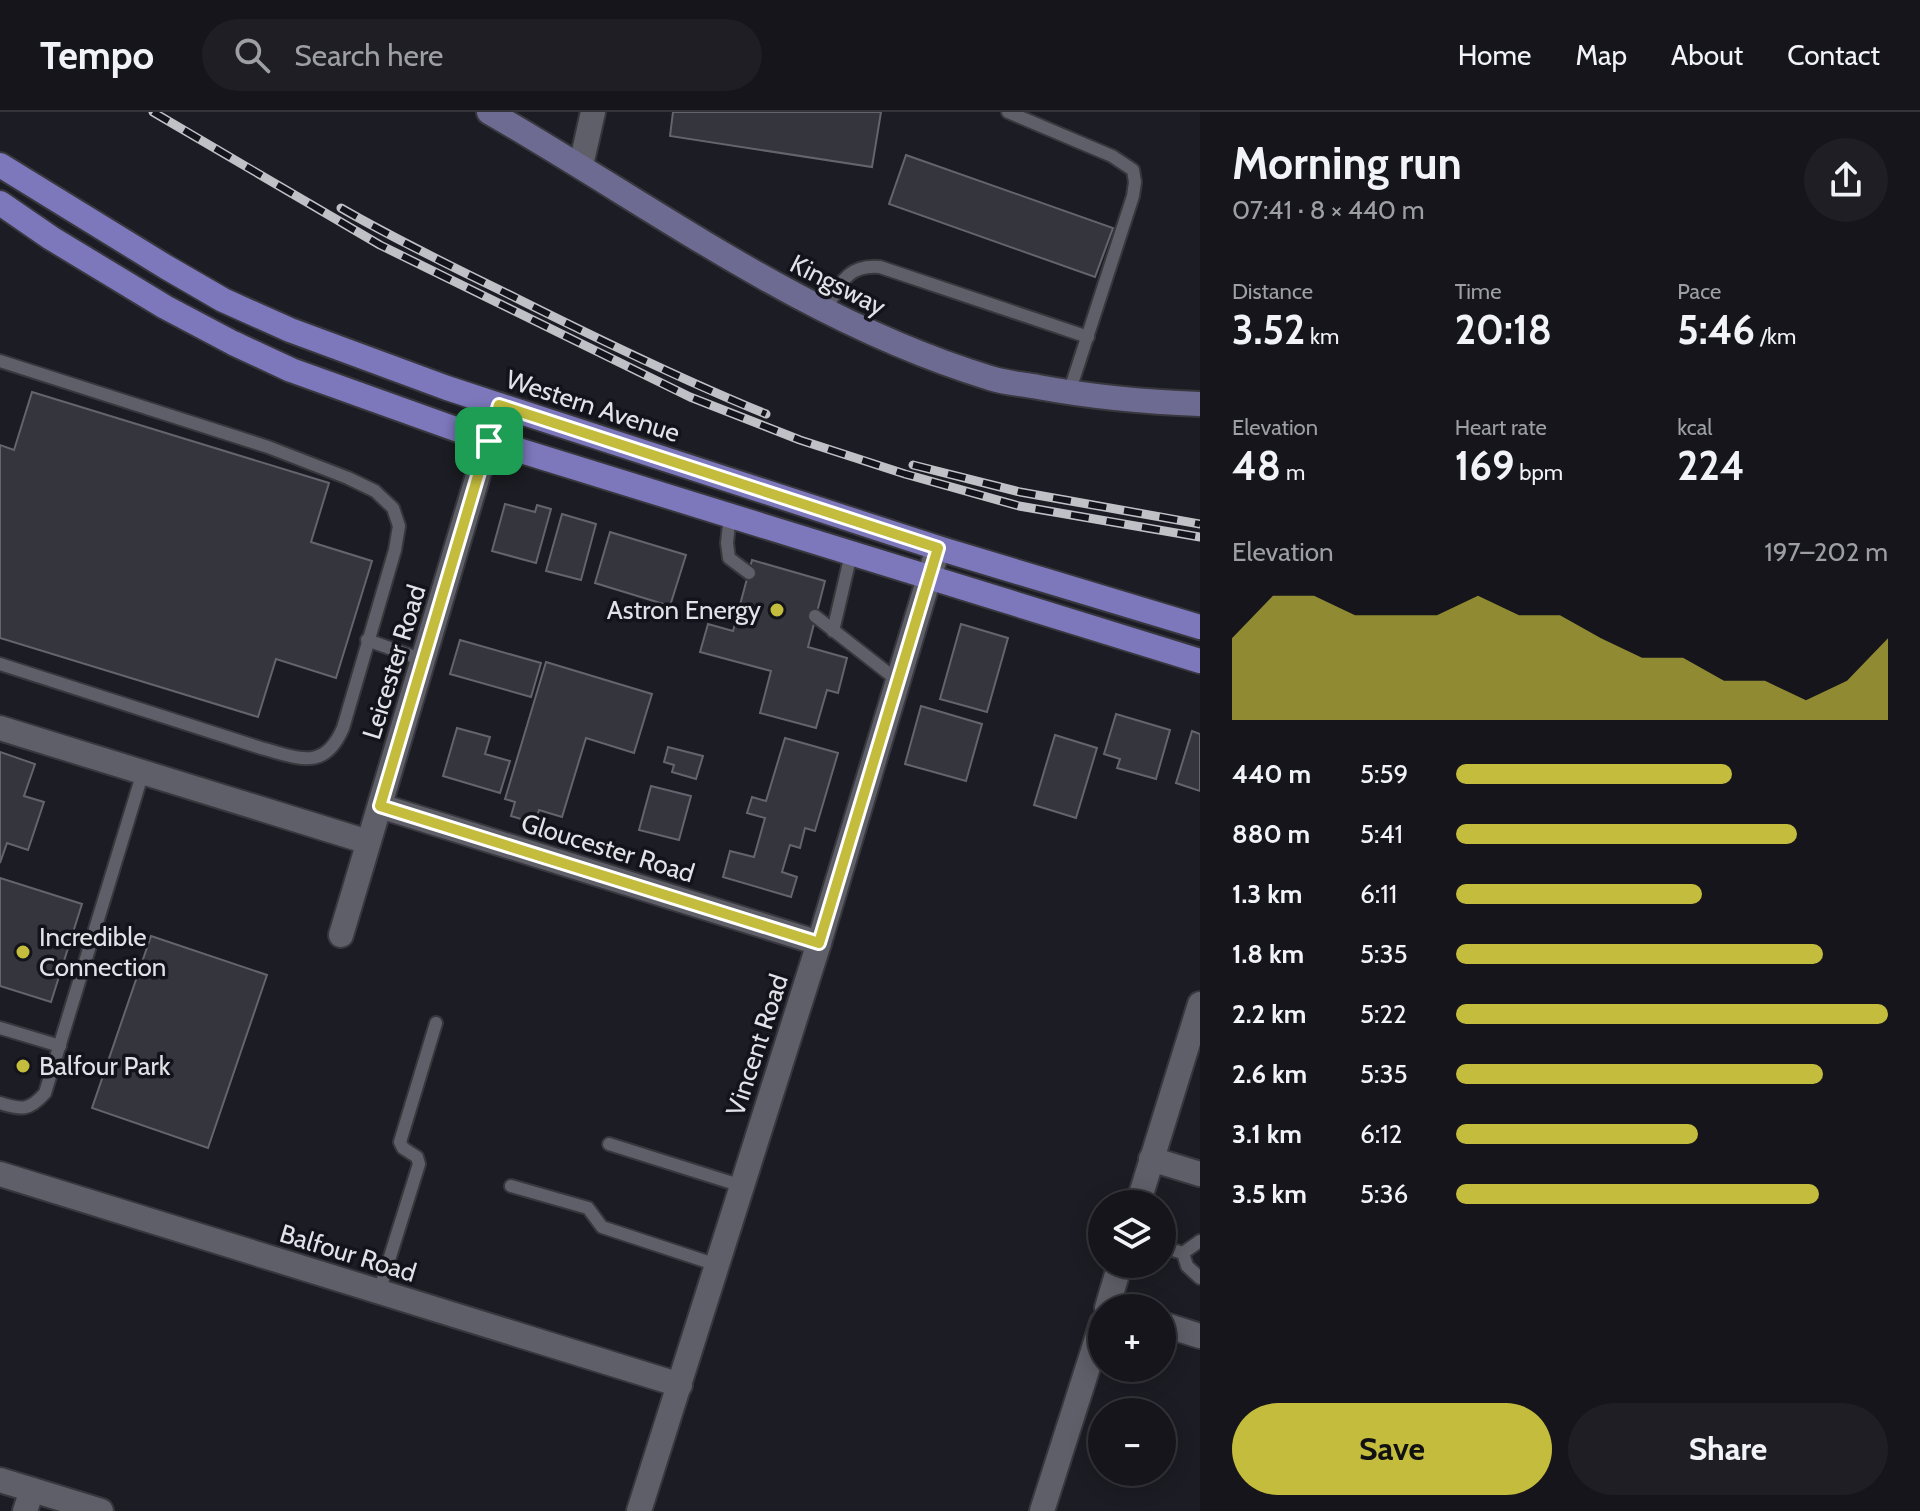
<!DOCTYPE html>
<meta charset="utf-8">
<style>
:root{--surface:#15151b;--page:#1e1e24;--text:#f1f3f6;--muted:#9d9fa3;--line:#34343a;--accent:#c4bc3d}
body{margin:0;font-family:Cabin,sans-serif;background:var(--page);color:var(--text);height:100vh;display:flex;flex-direction:column;font-size:30px;white-space:nowrap}
*{box-sizing:border-box;margin:0}
p{font-size:26px;color:var(--muted)}
.icon{flex:none;width:44px;height:44px;fill:none;stroke:currentColor;stroke-width:2;stroke-linecap:round;stroke-linejoin:round}
.map{position:relative;flex:1;overflow:hidden}
.drawer{display:flex;flex-direction:column;background:var(--surface);width:720px}
.drawer>*{flex:none}
.controls{position:absolute;left:1088px;top:1078px;display:grid;gap:16px}
.controls a{display:grid;place-items:center;width:88px;height:88px;border-radius:50%;background:var(--surface);box-shadow:0 4px 20px #0003,0 0 0 2px var(--line);font-size:40px}
.pin{position:absolute;display:grid;place-items:center;width:68px;height:68px;color:#fff;margin:-34px;border-radius:16px;box-shadow:0 4px 12px #0006}
.round{display:grid;place-items:center;flex:none;width:84px;height:84px;border-radius:42px;background:var(--page)}
.head{display:flex;align-items:center;justify-content:space-between;height:136px;padding:0 32px}
h1{font-size:44px;font-weight:800;line-height:60px}
.metrics{display:grid;grid-template-columns:repeat(3,1fr);gap:12px;height:136px;padding:8px 32px}
.metrics div{display:grid;align-content:center}
.metrics b{font-size:40px;font-weight:800}
.metrics small{font-size:22px;font-weight:400}
.metrics p{font-size:22px}
.chart{height:224px;padding:16px 32px}
.chart p{display:flex;justify-content:space-between}
.chart svg{width:100%;height:144px;margin-top:8px;fill:var(--accent);opacity:.7}
.action{display:flex;gap:16px;margin-top:auto;padding:16px 32px}
.action a{flex:1;height:92px;border-radius:48px;background:var(--accent);color:#111;font-size:32px;font-weight:800;line-height:92px;text-align:center}
.action a+a{background:var(--page);color:var(--text)}
ul{padding:0 32px;list-style:none;font-size:26px}
li{display:grid;grid-template-columns:128px 96px 1fr;align-items:center;height:60px}
li i{height:20px;border-radius:10px;background:var(--accent)}
header{display:flex;align-items:center;gap:48px;box-sizing:border-box;height:112px;padding:0 40px;background:var(--surface);border-bottom:2px solid var(--line)}
header strong{font-size:38px}
nav{display:flex;gap:44px;margin-inline-start:auto;font-size:28px}
.search{width:560px;height:72px;background:var(--page);display:flex;align-items:center;gap:20px;box-sizing:border-box;padding:0 28px;border-radius:44px;color:var(--muted);font-size:30px}
main{display:flex;flex:1;min-height:0}
.map>svg:first-child{display:block}
</style>
<header>
<strong>Tempo</strong>
<div class="search"><svg class="icon" aria-label="search" viewBox="0 0 24 24"><circle cx="10" cy="10" r="6"/><path d="M15 15l6 6"/></svg>Search here</div>
<nav><a>Home</a><a>Map</a><a>About</a><a>Contact</a></nav>
</header>
<main>
<div class="map">
<svg width="1200" height="1399" viewBox="0 0 1200 1399">
<rect width="100%" height="100%" fill="#1c1c24"/>
<g fill="#35353e" stroke="#64646f" stroke-width="2">
<polygon points="673,0 881,0 872,55 670,24"/>
<polygon points="906,43 1113,116 1095,165 889,92"/>
<polygon points="32,280 329,371 311,430 372,449 336,566 276,547 258,605 0,526 0,333 14,338"/>
<polygon points="505,392 535,400 537,393 551,397 536,451 492,439"/>
<polygon points="562,402 596,412 581,468 546,459"/>
<polygon points="610,420 686,443 670,494 595,471"/>
<polygon points="752,448 825,469 808,535 847,546 838,581 827,578 816,616 760,601 771,559 700,540 708,512 733,519"/>
<polygon points="961,512 1008,526 987,600 940,587"/>
<polygon points="460,528 541,551 531,585 450,562"/>
<polygon points="546,550 652,582 634,641 586,626 562,705 539,698 535,711 511,704 515,690 505,687"/>
<polygon points="921,594 982,612 966,669 905,652"/>
<polygon points="1116,602 1170,618 1156,667 1117,656 1120,647 1104,642"/>
<polygon points="457,616 490,625 485,642 510,649 500,681 443,664"/>
<polygon points="1192,619 1200,622 1200,679 1176,671"/>
<polygon points="1055,623 1097,636 1076,706 1034,693"/>
<polygon points="785,626 838,641 815,719 805,716 800,736 790,733 782,760 797,765 791,785 723,765 730,739 754,745 765,706 747,701 752,685 766,689"/>
<polygon points="668,635 703,644 696,667 672,660 674,653 664,650"/>
<polygon points="0,640 35,652 24,684 44,690 28,738 7,731 0,751"/>
<polygon points="651,674 691,684 679,728 639,718"/>
<polygon points="0,766 82,792 51,890 0,874"/>
<polygon points="151,824 267,863 208,1036 92,996"/>
</g>
<g fill="none" stroke-linecap="round" stroke-linejoin="round">
<defs>
<g id="service">
<polyline points="1008,0 1112,44 1133,58 1135,70 1133,84 1069,281"/>
<path d="M825 199C840 173 846 152 880 155L1088 225"/>
<path d="M0 249 268 335 348 366 375 379 393 396 399 414 395 438 343 616C324 660 299 646 261 636L0 552"/>
<polyline points="730,403 727,431 729,446 749,461"/>
<polyline points="815,504 897,568"/>
<polyline points="833,519 851,442"/>
<polyline points="367,528 423,548"/>
<polyline points="0,916 60,934"/>
<path d="M0 991C22 998 29 999 45 981L143 660"/>
<polyline points="609,1032 742,1074"/>
<polyline points="511,1074 588,1096 602,1115 717,1153"/>
<polyline points="1162,1135 1183,1141"/>
<polyline points="1183,1141 1187,1154 1200,1166"/>
<polyline points="1183,1141 1200,1129"/>
<polyline points="379,1180 419,1052 417,1045 403,1036 400,1030 436,911"/>
</g>
<g id="minor">
<polyline points="0,616 368,730"/>
<polyline points="380,694 819,831"/>
<polyline points="341,823 499,293"/>
<polyline points="1151,1047 1200,1062"/>
<polyline points="0,1062 680,1273"/>
<polyline points="1138,1092 1200,892"/>
<polyline points="1107,1196 1120,1152"/>
<polyline points="1162,1212 1200,1224"/>
<polyline points="25,1399 32,1378"/>
<polyline points="1042,1399 1102,1211"/>
</g>
<g id="tertiary">
<polyline points="581,53 593,0"/>
<polyline points="0,1368 101,1399"/>
<polyline points="639,1399 819,831 938,436"/>
</g>
<path id="secondary" d="M489 0C654 95 806 210 990 266 1005 271 1022 272 1038 275 1092 285 1145 290 1200 292"/>
<g id="primary">
<polyline points="0,53 166,155 223,188 290,218 447,276 938,436 1200,515"/>
<polyline points="0,91 51,126 165,195 233,231 291,258 489,329 1200,549"/>
</g>
</defs>
<use href="#service" stroke="#37373d" stroke-width="16"/>
<use href="#minor" stroke="#37373d" stroke-width="28"/>
<use href="#tertiary" stroke="#37373d" stroke-width="28"/>
<use href="#secondary" stroke="#37373d" stroke-width="28"/>
<use href="#primary" stroke="#37373d" stroke-width="28"/>
<use href="#service" stroke="#5f5f69" stroke-width="12"/>
<use href="#minor" stroke="#5f5f69" stroke-width="24"/>
<use href="#tertiary" stroke="#5f5f69" stroke-width="24"/>
<use href="#secondary" stroke="#6e6b93" stroke-width="24"/>
<use href="#primary" stroke="#7d77bc" stroke-width="24"/>
<defs>
<g id="rail">
<polyline points="153,0 380,133 690,285 800,328 905,362 1019,394 1200,425"/>
<path d="M341 96C398 129 457 157 516 186 598 227 680 267 766 302"/>
<polyline points="913,353 1020,380 1200,412"/>
</g>
</defs>
<use href="#rail" stroke="#c0c0c7" stroke-width="9"/>
<use href="#rail" stroke="#13131b" stroke-width="6" stroke-dasharray="18" stroke-linecap="butt"/>
</g>
<g fill="none" stroke-linecap="round" stroke-linejoin="round">
<defs>
<polygon id="route" points="499,293 938,436 819,831 380,694"/>
</defs>
<use href="#route" stroke="#fff" stroke-width="16"/>
<use href="#route" stroke="#c4bc3d" stroke-width="10"/>
</g>
<g fill="#c4bc3d" stroke="#13131b" stroke-width="3">
<circle cx="777" cy="498" r="8"/>
<circle cx="23" cy="840" r="8"/>
<circle cx="23" cy="954" r="8"/>
</g>
<g text-anchor="middle" dominant-baseline="central" stroke-width="7" stroke-linejoin="round" paint-order="stroke">
<g font-size="26" fill="#e2e2e8" stroke="#13131b">
<text transform="translate(838 173) rotate(27)">Kingsway</text>
<text transform="translate(593 294) rotate(18)">Western Avenue</text>
<text transform="translate(394 550) rotate(-73)">Leicester Road</text>
<text transform="translate(608 736) rotate(17)">Gloucester Road</text>
<text transform="translate(757 933) rotate(-72)">Vincent Road</text>
<text transform="translate(348 1141) rotate(17)">Balfour Road</text>
</g>
<g font-size="26" fill="#e2e2e8" stroke="#13131b" text-anchor="start">
<text x="761" y="498" text-anchor="end">Astron Energy</text>
<text x="39" y="825">Incredible<tspan x="39" dy="30">Connection</tspan></text>
<text x="39" y="954">Balfour Park</text>
</g>
</g>
</svg>
<div class="controls">
<a><svg class="icon" aria-label="layers" viewBox="0 0 24 24"><path d="M12 4l9 5-9 5-9-5zM3 14l9 5 9-5"/></svg></a>
<a>+</a>
<a>−</a>
</div>
<div class="pin" style="left:489px;top:329px;background:#1e9e55"><svg class="icon" aria-label="arrive" viewBox="0 0 24 24"><path d="M6 21V4h12l-3 4 3 4H6"/></svg></div>
</div>
<section class="drawer">
<div class="head"><div><h1>Morning run</h1><p>07:41 · 8 × 440 m</p></div><a class="round"><svg class="icon" aria-label="share" viewBox="0 0 24 24"><path d="M12 15V3M7 8l5-5 5 5M5 13v7h14v-7"/></svg></a></div>
<div class="metrics">
<div><p>Distance</p><b>3.52<small> km</small></b></div>
<div><p>Time</p><b>20:18</b></div>
<div><p>Pace</p><b>5:46<small> /km</small></b></div>
</div>
<div class="metrics">
<div><p>Elevation</p><b>48<small> m</small></b></div>
<div><p>Heart rate</p><b>169<small> bpm</small></b></div>
<div><p>kcal</p><b>224</b></div>
</div>
<div class="chart"><p><span>Elevation</span>197–202 m</p>
<svg viewBox="0 0 160 44" preserveAspectRatio="none"><path d="M0 44V19L10 6L20 6L30 12L40 12L50 12L60 6L70 12L80 12L90 19L100 25L110 25L120 32L130 32L140 38L150 32L160 19V44z"/></svg>
</div>
<ul>
<li><b>440 m</b>5:59<i style="width:64%"></i></li>
<li><b>880 m</b>5:41<i style="width:79%"></i></li>
<li><b>1.3 km</b>6:11<i style="width:57%"></i></li>
<li><b>1.8 km</b>5:35<i style="width:85%"></i></li>
<li><b>2.2 km</b>5:22<i style="width:100%"></i></li>
<li><b>2.6 km</b>5:35<i style="width:85%"></i></li>
<li><b>3.1 km</b>6:12<i style="width:56%"></i></li>
<li><b>3.5 km</b>5:36<i style="width:84%"></i></li>
</ul>
<div class="action"><a>Save</a><a>Share</a></div>
</section>
</main>
